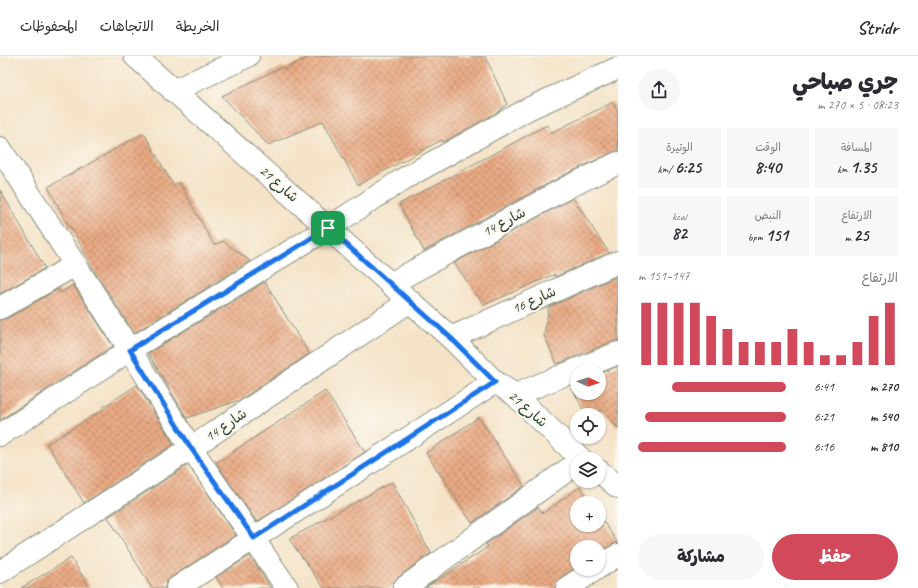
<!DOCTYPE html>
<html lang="ar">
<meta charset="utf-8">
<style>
:root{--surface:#fff;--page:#f7f7f7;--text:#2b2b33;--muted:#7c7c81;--line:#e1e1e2;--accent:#d1495b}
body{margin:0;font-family:Caveat,"Playpen Sans Arabic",sans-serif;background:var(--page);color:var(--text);direction:rtl;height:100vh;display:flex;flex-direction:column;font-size:15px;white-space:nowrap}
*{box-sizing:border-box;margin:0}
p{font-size:13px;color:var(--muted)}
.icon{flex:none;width:22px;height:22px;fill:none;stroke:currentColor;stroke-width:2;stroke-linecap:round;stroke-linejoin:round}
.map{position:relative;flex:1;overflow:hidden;direction:ltr}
.details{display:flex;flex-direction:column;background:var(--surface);width:300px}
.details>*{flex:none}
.needle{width:26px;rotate:93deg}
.controls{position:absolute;left:570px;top:308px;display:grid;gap:8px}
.controls a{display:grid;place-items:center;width:36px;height:36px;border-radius:50%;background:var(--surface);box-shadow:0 1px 3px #0004;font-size:20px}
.pin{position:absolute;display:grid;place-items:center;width:34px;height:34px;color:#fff;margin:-17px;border-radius:8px;box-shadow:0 2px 6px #0006}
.round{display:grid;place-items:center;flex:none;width:42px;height:42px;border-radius:21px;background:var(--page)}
.headline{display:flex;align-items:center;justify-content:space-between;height:68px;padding:0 20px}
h1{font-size:22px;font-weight:800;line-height:30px}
.figures{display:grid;grid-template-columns:repeat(3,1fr);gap:6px;height:68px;padding:4px 20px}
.figures div{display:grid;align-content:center;border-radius:0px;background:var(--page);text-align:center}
.figures b{font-size:17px;font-weight:800}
.figures small{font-size:11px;font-weight:400}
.figures p{font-size:11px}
.chart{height:112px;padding:8px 20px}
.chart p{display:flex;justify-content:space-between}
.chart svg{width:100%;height:72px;margin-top:4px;stroke:var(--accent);stroke-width:6}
.action{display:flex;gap:8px;margin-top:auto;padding:8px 20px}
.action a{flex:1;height:46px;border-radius:24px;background:var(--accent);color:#fff;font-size:16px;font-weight:800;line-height:46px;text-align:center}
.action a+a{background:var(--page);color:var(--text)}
ul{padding:0 20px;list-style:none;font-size:13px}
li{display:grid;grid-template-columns:64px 48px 1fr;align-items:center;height:30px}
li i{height:10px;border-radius:5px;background:var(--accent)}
header{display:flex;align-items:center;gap:24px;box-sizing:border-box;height:56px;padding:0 20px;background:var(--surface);border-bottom:1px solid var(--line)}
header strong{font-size:19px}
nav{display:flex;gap:22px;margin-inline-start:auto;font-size:14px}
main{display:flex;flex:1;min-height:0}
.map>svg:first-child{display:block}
</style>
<header>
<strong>Stridr</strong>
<nav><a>الخريطة</a><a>الاتجاهات</a><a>المحفوظات</a></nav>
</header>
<main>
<section class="details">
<div class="headline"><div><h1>جري صباحي</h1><p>08:23 · 5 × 270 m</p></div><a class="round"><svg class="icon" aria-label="share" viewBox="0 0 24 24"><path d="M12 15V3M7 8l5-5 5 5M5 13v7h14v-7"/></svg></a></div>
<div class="figures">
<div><p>المسافة</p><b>1.35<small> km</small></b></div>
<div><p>الوقت</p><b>8:40</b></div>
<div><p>الوتيرة</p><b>6:25<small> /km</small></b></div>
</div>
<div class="figures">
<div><p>الارتفاع</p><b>25<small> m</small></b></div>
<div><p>النبض</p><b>151<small> bpm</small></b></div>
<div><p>kcal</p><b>82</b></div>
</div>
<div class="chart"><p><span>الارتفاع</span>147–151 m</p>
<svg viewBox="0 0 160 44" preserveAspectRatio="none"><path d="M5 44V6M15 44V6M25 44V6M35 44V6M45 44V14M55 44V22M65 44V30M75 44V30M85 44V30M95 44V22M105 44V30M115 44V38M125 44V38M135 44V30M145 44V14M155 44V6"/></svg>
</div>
<ul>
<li><b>270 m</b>6:41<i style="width:77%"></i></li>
<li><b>540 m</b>6:21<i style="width:95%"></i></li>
<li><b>810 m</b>6:16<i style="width:100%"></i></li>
</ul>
<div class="action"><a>حفظ</a><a>مشاركة</a></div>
</section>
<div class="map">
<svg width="618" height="532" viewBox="0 0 618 532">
<defs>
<pattern id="building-cross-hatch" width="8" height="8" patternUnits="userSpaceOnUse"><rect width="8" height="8" fill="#eaaa84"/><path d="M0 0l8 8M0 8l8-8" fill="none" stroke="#bd8c6d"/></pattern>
</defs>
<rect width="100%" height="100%" fill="#fbf7ec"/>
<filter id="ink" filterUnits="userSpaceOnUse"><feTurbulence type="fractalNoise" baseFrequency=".025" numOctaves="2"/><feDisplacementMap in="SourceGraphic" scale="8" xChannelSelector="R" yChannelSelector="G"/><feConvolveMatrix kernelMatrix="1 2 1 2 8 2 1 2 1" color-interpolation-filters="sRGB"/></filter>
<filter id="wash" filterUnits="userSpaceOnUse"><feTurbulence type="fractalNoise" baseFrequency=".012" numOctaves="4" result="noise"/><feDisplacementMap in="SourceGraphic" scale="16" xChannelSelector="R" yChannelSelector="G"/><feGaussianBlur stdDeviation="0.9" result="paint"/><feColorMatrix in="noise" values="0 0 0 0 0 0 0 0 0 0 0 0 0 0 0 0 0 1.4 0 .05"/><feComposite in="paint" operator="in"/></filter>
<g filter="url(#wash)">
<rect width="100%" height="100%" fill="#f4e3c8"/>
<g id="blocks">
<g fill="url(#building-cross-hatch)">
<polygon points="312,0 485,0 507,48 498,56 443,86 442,84 358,129 323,65 268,89 222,40 282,11 283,13"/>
<polygon points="613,46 618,56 618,95 613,96 562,120 424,195 399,148 547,69 551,77"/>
<polygon points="144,77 173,129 179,126 214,189 223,185 250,205 134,277 95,216 71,171 70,172 48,131"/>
<polygon points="0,134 45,212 0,238"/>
<polygon points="573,142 609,197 554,221 555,218 484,249 454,207"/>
<polygon points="618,220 618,285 613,285 557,308 544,279 549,251"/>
<polygon points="265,226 309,298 240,344 187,362 148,297"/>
<polygon points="73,229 113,290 0,364 0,264 6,263 58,233 60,237"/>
<polygon points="618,310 618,372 603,354 590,359 586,359 571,330 577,327 577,337 599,337 599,318"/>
<polygon points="137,329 174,388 84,447 47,388 104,353 103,351"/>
<polygon points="325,335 365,396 257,466 216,407"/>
<polygon points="479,361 524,430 472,467 426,397"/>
<polygon points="188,409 236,479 170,522 166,526 165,532 152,532 108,461"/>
<polygon points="392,426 431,497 397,522 393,527 392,532 324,532 289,483"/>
<polygon points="580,431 591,447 577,447 577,469 599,469 599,459 617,486 599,496 599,491 577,491 577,510 560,522 556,526 555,532 425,532 488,491 486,488 538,451 543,457"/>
<polygon points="250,500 271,532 223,532 216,521"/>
<polygon points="71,502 90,532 21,532"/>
</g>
</g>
</g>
<g filter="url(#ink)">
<use href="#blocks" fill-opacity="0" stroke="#8a907e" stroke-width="1"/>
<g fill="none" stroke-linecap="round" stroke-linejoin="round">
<defs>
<g id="minor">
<polyline points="135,0 451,282 495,326 515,339 581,403"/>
<polyline points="173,35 248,0"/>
<polyline points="0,92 130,294 191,392 287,532"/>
<polyline points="390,228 568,131 618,107"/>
<polyline points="0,252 75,209"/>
<polyline points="451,282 618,206"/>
<polyline points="515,339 618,297"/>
<polyline points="0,379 130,294 328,172 405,122 530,52 618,12"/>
<polyline points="599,415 618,431"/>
<polyline points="599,511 618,499"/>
<polyline points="0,516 191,392 410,245"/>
<polyline points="177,532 495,326"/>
<polyline points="404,532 577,407"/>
<polyline points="567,532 596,513"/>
</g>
</defs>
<use href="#minor" stroke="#8a907e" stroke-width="24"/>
<use href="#minor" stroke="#fff" stroke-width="22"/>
</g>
</g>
<g fill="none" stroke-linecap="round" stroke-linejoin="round" filter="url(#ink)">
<defs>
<polygon id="route" points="328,172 451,282 495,326 254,482 191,392 130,294"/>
</defs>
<use href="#route" stroke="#fff" stroke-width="8"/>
<use href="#route" stroke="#1a73e8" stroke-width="5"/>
</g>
<g text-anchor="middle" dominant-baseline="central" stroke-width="4" stroke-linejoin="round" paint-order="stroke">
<g font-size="14" fill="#1f3d34" stroke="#fbf7ec">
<text transform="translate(279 128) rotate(42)">شارع 21</text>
<text transform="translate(504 166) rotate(-28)">شارع 14</text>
<text transform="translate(534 244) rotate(-24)">شارع 16</text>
<text transform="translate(528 353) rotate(42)">شارع 21</text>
<text transform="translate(226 369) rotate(-34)">شارع 14</text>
</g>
</g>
</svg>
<div class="controls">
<a><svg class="needle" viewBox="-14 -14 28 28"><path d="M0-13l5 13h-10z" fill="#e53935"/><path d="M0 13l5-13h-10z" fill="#7c7c81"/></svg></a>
<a><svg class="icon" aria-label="locate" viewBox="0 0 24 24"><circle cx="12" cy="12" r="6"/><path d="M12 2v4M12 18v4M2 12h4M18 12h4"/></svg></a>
<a><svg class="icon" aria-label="layers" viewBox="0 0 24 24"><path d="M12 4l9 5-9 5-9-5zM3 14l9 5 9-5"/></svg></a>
<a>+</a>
<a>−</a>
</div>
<div class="pin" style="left:328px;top:172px;background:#1e9e55"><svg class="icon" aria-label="arrive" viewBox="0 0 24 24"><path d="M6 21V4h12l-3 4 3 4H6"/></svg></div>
</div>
</main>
